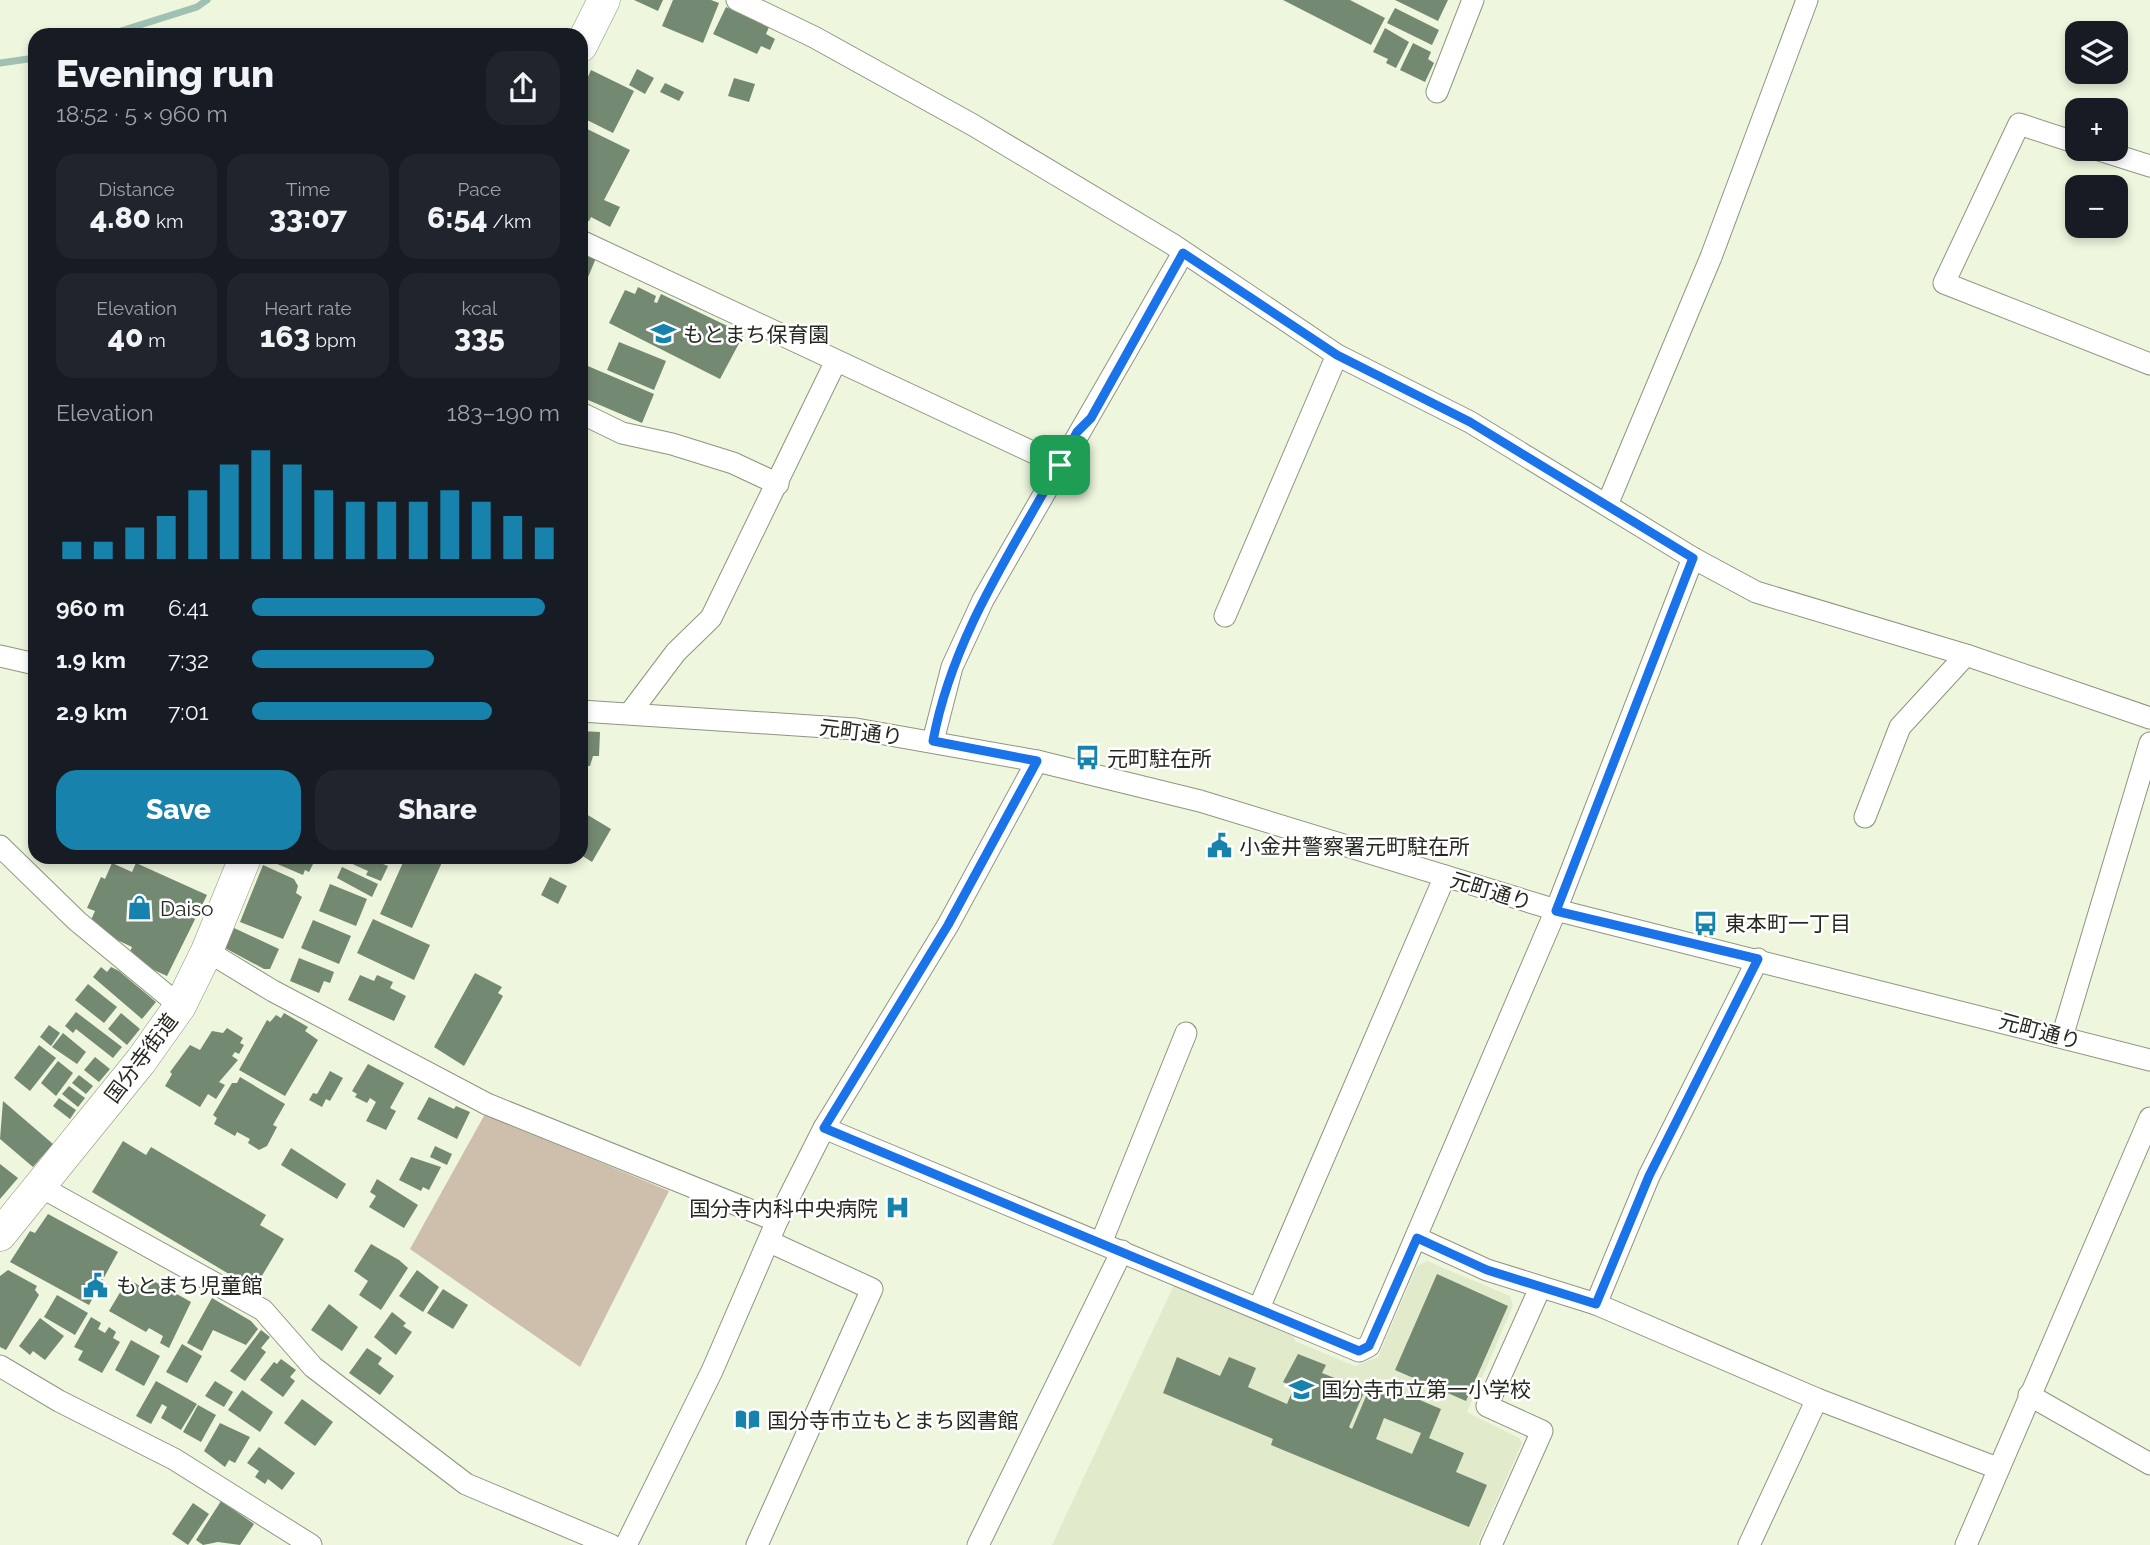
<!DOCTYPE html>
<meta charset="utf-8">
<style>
:root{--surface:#171b24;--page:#20242c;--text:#f1f3f6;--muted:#9ea1a6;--accent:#1782ab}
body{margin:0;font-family:Raleway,"Noto Sans JP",sans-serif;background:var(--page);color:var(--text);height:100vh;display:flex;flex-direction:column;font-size:26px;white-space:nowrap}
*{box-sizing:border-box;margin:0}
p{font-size:23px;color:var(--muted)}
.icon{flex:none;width:38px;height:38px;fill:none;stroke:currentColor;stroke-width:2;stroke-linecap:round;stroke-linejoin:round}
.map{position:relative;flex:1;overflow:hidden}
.drawer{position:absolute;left:28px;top:28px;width:560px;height:836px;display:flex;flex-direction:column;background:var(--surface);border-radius:21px;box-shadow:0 4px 10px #0003}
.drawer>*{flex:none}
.controls{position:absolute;left:2065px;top:21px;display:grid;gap:14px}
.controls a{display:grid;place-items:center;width:63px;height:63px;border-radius:14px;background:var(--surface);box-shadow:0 4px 10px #0003;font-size:35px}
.pin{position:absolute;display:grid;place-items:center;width:60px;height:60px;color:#fff;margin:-30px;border-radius:14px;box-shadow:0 4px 10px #0006}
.round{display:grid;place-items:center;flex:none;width:74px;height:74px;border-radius:21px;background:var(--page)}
.headline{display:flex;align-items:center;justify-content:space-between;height:119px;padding:0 28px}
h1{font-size:38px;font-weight:800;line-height:52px}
.metrics{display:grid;grid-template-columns:repeat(3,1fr);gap:10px;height:119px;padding:7px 28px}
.metrics div{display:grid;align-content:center;border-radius:18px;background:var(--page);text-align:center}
.metrics b{font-size:30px;font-weight:800}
.metrics small{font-size:19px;font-weight:400}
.metrics p{font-size:19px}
.chart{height:196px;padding:14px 28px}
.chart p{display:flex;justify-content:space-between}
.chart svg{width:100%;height:126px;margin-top:7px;stroke:var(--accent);stroke-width:6}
.button{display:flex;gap:14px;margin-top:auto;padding:14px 28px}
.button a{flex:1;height:80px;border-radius:21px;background:var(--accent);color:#fff;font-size:28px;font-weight:800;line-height:80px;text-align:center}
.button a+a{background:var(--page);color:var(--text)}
ul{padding:0 28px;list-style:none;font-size:23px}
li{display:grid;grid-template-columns:112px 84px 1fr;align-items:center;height:52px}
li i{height:18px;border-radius:9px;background:var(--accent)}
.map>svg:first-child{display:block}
</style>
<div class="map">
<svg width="2150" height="1545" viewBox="0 0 2150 1545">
<rect width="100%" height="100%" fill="#eef6de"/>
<polygon fill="#e1eacb" points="1427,1261 1510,1296 1513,1306 1467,1412 1519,1438 1522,1443 1477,1545 1052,1545 1175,1283 1293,1331 1295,1341 1355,1366 1378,1357 1417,1266"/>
<polygon fill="#cdbfac" points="485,1114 669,1191 580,1367 410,1249"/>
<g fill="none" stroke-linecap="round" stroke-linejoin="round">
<g stroke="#9fc1b1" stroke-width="7">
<polyline points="108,35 197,7 207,0"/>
<polyline points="0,63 35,58"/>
</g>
</g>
<g fill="#748972" fill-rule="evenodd">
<polygon points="634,0 663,0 658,11"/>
<polygon points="673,0 711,0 719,3 703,43 662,26"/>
<polygon points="1283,0 1350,0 1385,18 1371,45"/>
<polygon points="1395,0 1448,0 1438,21"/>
<polygon points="726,7 769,27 766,34 775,39 770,50 761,46 757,54 713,34"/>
<polygon points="1395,8 1439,30 1432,45 1387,23"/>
<polygon points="1385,28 1409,42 1396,68 1386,63 1388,59 1373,52"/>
<polygon points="1413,43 1431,52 1428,59 1434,63 1425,82 1400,70"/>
<polygon points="637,69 654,78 645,94 629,85"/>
<polygon points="591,70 634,91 613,133 581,117 581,92"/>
<polygon points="734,78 755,84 749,102 728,96"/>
<polygon points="665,83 684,92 679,101 660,92"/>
<polygon points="581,126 630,150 604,200 620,207 610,227 591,217 589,221 581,218 581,203 587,192 581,189"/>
<polygon points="581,255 596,258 586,282 581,280"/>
<polygon points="638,287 656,296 654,302 657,303 661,294 744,334 720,379 609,323 625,290 635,294"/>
<polygon points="619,342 666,361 654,390 607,370"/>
<polygon points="583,364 654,394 642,423 581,397"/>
<polygon points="581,731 600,732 599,756 593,756 590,766 581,766"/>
<polygon points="581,811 611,829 592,862 581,855"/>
<polygon points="269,858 316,858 309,872 305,870 303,875 268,860"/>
<polygon points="350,858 368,858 388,866 381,881 366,875 368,871 348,862"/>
<polygon points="405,858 444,858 412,928 380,914"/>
<polygon points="112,863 132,872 136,863 207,895 167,976 145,966 129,954 132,947 113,938 91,920 95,911 87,908 101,877 105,879"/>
<polygon points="263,865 294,879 298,886 296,893 302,897 283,939 240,922"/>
<polygon points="342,867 378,884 372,897 337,878"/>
<polygon points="550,877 567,886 558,904 541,895"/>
<polygon points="330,884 367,899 356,926 319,911"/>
<polygon points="373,919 430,945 414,980 357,953"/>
<polygon points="313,920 351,936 339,964 301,948"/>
<polygon points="234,928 279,949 270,969 264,969 225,948"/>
<polygon points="299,958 334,972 330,983 324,981 319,993 290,981"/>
<polygon points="101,967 107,972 111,967 119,971 156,1002 142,1019 93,977"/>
<polygon points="475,973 502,987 498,993 503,996 464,1066 434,1047"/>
<polygon points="360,975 374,981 377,975 393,982 390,988 406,996 394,1021 348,1000"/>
<polygon points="88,984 117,1007 104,1023 75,1000"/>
<polygon points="76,1012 122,1047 113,1058 76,1029 73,1033 65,1026"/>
<polygon points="121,1013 140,1029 127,1045 108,1029"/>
<polygon points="284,1013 308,1027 305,1031 318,1040 285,1096 239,1070 267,1020 270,1022 276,1015 281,1018"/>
<polygon points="49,1025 60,1033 51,1046 40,1037"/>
<polygon points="227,1028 243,1038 240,1043 244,1045 239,1054 235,1052 232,1056 238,1060 219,1082 225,1085 216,1099 208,1094 200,1107 165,1086 172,1074 170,1072 190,1045 200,1050 212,1031 223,1033"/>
<polygon points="63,1033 86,1052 77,1064 52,1047"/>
<polygon points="39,1045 56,1058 30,1091 14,1078"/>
<polygon points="95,1057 110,1069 99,1082 84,1070"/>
<polygon points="58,1061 73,1073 56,1096 41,1083"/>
<polygon points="368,1064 404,1083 390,1108 396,1111 386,1130 366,1121 376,1102 370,1098 367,1103 355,1097 357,1094 352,1091"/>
<polygon points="330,1071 343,1078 330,1101 326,1099 322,1107 309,1100 313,1093 317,1094"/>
<polygon points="79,1075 93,1086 86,1094 72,1083"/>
<polygon points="240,1077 285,1104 273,1125 277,1127 267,1146 259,1150 248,1143 250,1139 237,1132 235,1136 214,1124 217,1118 213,1115 232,1083 237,1083"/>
<polygon points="69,1086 85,1098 78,1107 62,1094"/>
<polygon points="429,1097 454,1109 456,1106 470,1112 457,1139 417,1119"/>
<polygon points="59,1098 76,1110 70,1119 53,1106"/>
<polygon points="3,1101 53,1144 33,1167 0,1139"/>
<polygon points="123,1141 146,1155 151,1147 266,1215 260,1225 284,1239 254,1289 92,1192"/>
<polygon points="435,1146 452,1154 447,1165 430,1157"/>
<polygon points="291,1148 346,1184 337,1199 281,1165"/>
<polygon points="411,1157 441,1167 429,1190 423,1187 421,1191 399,1180"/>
<polygon points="0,1164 18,1178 0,1199"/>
<polygon points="377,1179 418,1205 404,1228 369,1207 376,1196 370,1192"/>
<polygon points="48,1214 118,1252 89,1305 10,1262 30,1231 35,1233"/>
<polygon points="371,1244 399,1260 408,1268 381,1310 359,1295 368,1281 354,1271"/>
<polygon points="8,1270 37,1286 35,1290 39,1295 6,1350 0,1347 0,1276"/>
<polygon points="417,1270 439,1287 423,1312 399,1296"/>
<polygon points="1437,1274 1508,1306 1466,1401 1395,1370"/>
<polygon points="128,1279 147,1290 152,1280 191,1302 169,1348 160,1343 163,1336 149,1328 146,1332 109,1311"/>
<polygon points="443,1289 468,1305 453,1329 427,1313"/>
<polygon points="57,1295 88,1313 75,1335 44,1317"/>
<polygon points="212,1298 251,1321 258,1329 246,1345 213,1330 202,1351 187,1343"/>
<polygon points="329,1304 358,1327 342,1351 311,1330"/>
<polygon points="392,1312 406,1323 403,1326 412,1332 396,1355 374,1337"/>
<polygon points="91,1317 101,1323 98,1329 105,1333 109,1327 116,1332 113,1338 120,1342 102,1373 78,1360 83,1351 74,1347"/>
<polygon points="40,1318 64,1336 45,1360 33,1351 30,1355 19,1346"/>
<polygon points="261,1330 270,1337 261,1348 266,1352 245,1381 230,1371"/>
<polygon points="131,1340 160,1356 144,1386 115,1370"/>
<polygon points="182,1344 202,1356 187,1383 166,1372"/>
<polygon points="367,1348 382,1358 378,1364 394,1376 380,1395 349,1373"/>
<path d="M1298 1354 1326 1365 1322 1373 1365 1390 1349 1427 1352 1429 1373 1380 1441 1409 1429 1438 1464 1453 1456 1472 1487 1485 1469 1527 1271 1445 1273 1439 1163 1393 1177 1357 1220 1376 1229 1357 1256 1368 1248 1387 1287 1404 1294 1387 1283 1382ZM1384 1418 1421 1433 1412 1454 1376 1439Z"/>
<polygon points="281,1359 296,1370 290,1377 295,1381 283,1397 260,1380 274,1362 277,1364"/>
<polygon points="156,1381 197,1404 181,1430 161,1418 167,1407 162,1404 151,1424 136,1416"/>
<polygon points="215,1381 233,1392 224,1407 205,1396"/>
<polygon points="242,1390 273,1412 260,1432 228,1410"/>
<polygon points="302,1399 333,1422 315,1446 284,1423"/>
<polygon points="198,1405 216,1415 201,1442 183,1432"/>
<polygon points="220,1423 250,1437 235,1463 229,1460 225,1467 204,1451"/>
<polygon points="259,1447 295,1473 282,1490 268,1479 265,1484 255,1477 259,1471 247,1463"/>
<polygon points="221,1501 254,1524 240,1545 218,1542 203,1545 196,1540"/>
<polygon points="193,1503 209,1514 188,1545 172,1534"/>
</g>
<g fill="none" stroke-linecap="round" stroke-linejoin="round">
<defs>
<g id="minor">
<polyline points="737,0 814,37 973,125 1172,244 1337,355 1470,422 1693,558 1756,592 1966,655 2150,718"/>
<polyline points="1437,92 1473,0"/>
<polyline points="2077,143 2019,124 1944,283 2150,364"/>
<polyline points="2096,149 2150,166"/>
<polyline points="581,241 1060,465"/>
<polyline points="581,413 622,433 672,444 733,463 778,484"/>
<polyline points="1607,505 1711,257 1807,0"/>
<polyline points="1225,616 1337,355"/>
<polyline points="0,656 35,664"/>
<polyline points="581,711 856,729 1037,761 1200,801 1556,910 2150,1060"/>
<polyline points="630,713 676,652 711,618 836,361"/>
<polyline points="933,741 952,667 983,600 1183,253"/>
<polyline points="1865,817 1900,727 1966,655"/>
<polyline points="0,846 77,921 180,1006"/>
<polyline points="207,951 273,991 487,1104 777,1221"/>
<polyline points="2062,1037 2150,743"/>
<polyline points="824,1128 1359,1351 1369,1346 1556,910 1693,558"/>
<polyline points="41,1187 263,1310 313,1367 466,1484 611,1545"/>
<polyline points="1417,1238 1487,1270 1596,1304 1817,1399 1997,1468"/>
<polyline points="1101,1243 1186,1033"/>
<polyline points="1596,1304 1649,1176 1758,959"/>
<polyline points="1259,1308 1445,876"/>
<polyline points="0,1366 59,1401 174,1459 311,1545"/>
<polyline points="2029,1395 2150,1464"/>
<polyline points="626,1545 712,1371 777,1221 824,1128 948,925 1037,761"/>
<polyline points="757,1545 872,1289 770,1242"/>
<polyline points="978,1545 1122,1251"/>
<polyline points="1491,1545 1542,1431 1487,1406 1540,1288"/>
<polyline points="1749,1545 1817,1399"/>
<polyline points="1966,1545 2150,1118"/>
</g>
<g id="secondary">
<polyline points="581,46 604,0"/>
<polyline points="0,1235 141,1061 180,1006 207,951 245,858"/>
</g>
</defs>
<use href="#minor" stroke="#8f957f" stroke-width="23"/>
<use href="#secondary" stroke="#8f957f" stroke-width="33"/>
<use href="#minor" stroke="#fff" stroke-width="21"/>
<use href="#secondary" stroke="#fff" stroke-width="32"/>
</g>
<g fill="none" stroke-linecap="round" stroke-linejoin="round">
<defs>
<path id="route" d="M1183 253 1337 355 1470 422 1693 558 1556 911 1758 959 1649 1176 1596 1304 1487 1270 1417 1238 1369 1346 1359 1351 824 1128 948 925 1037 761 933 741C954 627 1024 534 1077 432L1091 418Z"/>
</defs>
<use href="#route" stroke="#fff" stroke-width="14"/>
<use href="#route" stroke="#1a73e8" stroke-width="9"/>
</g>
<defs>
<symbol id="school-bare" viewBox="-9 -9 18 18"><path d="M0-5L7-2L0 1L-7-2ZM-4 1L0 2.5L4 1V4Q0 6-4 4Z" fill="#1782ab" stroke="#fff" stroke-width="2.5" paint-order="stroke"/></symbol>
<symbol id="bus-bare" viewBox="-9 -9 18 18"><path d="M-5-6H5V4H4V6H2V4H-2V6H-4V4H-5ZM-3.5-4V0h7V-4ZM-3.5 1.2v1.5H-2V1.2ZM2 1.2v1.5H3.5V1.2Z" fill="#1782ab" stroke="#fff" stroke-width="2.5" paint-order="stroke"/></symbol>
<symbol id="civic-bare" viewBox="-9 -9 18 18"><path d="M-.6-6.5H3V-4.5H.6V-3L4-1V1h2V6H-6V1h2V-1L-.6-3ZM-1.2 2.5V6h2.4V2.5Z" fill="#1782ab" stroke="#fff" stroke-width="2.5" paint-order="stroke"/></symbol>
<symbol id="shop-bare" viewBox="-9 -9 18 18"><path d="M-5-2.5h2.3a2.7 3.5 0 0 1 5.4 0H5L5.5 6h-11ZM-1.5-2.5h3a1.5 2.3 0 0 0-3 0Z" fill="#1782ab" stroke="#fff" stroke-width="2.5" paint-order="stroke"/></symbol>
<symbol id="hospital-bare" viewBox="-9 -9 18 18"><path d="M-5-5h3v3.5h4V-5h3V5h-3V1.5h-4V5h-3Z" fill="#1782ab" stroke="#fff" stroke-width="2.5" paint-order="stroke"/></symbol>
<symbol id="library-bare" viewBox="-9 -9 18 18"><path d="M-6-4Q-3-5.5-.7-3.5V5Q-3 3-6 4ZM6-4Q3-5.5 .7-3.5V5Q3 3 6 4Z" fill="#1782ab" stroke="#fff" stroke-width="2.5" paint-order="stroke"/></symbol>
</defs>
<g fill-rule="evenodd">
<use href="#school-bare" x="646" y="316" width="35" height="35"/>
<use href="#bus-bare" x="1070" y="740" width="35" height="35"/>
<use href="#civic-bare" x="1202" y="828" width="35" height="35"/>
<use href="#shop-bare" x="122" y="890" width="35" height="35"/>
<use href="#bus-bare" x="1688" y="906" width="35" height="35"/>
<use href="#hospital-bare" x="880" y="1190" width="35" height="35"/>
<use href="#civic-bare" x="78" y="1268" width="35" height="35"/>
<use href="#school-bare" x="1284" y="1372" width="35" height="35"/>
<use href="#library-bare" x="730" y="1402" width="35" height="35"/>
</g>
<g text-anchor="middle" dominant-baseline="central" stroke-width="5" stroke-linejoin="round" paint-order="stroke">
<g font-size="21" fill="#262920" stroke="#fff" text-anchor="start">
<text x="683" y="334">もとまち保育園</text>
<text x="1107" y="758">元町駐在所</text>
<text x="1239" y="846">小金井警察署元町駐在所</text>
<text x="160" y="908">Daiso</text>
<text x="1725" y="923">東本町一丁目</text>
<text x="878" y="1208" text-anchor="end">国分寺内科中央病院</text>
<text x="116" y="1285">もとまち児童館</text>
<text x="1321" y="1389">国分寺市立第一小学校</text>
<text x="767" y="1420">国分寺市立もとまち図書館</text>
</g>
<g font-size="21" fill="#262920" stroke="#fff">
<text transform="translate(861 732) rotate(7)">元町通り</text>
<text transform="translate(1491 891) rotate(17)">元町通り</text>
<text transform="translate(2040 1031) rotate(15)">元町通り</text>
<text transform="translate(141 1058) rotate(-53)">国分寺街道</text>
</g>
</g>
</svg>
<div class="controls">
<a><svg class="icon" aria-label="layers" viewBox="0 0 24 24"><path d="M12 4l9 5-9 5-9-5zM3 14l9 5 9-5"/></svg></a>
<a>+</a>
<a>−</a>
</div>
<div class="pin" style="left:1060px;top:465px;background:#1e9e55"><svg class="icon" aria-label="arrive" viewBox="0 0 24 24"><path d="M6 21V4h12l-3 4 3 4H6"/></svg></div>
<section class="drawer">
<div class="headline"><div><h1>Evening run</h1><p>18:52 · 5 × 960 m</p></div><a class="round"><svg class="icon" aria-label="share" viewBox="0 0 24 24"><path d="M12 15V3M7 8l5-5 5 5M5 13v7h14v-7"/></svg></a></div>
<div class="metrics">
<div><p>Distance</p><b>4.80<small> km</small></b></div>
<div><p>Time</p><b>33:07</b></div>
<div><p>Pace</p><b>6:54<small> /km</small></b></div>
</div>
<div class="metrics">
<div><p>Elevation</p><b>40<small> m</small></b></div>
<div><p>Heart rate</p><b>163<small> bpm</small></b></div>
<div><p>kcal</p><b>335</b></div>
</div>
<div class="chart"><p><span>Elevation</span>183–190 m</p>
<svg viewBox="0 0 160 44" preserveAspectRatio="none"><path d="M5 44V38M15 44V38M25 44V33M35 44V29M45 44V20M55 44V11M65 44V6M75 44V11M85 44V20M95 44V24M105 44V24M115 44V24M125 44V20M135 44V24M145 44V29M155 44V33"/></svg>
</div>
<ul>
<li><b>960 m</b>6:41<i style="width:95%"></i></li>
<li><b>1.9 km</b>7:32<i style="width:59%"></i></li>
<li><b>2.9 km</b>7:01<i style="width:78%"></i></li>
</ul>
<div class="button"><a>Save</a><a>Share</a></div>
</section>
</div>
